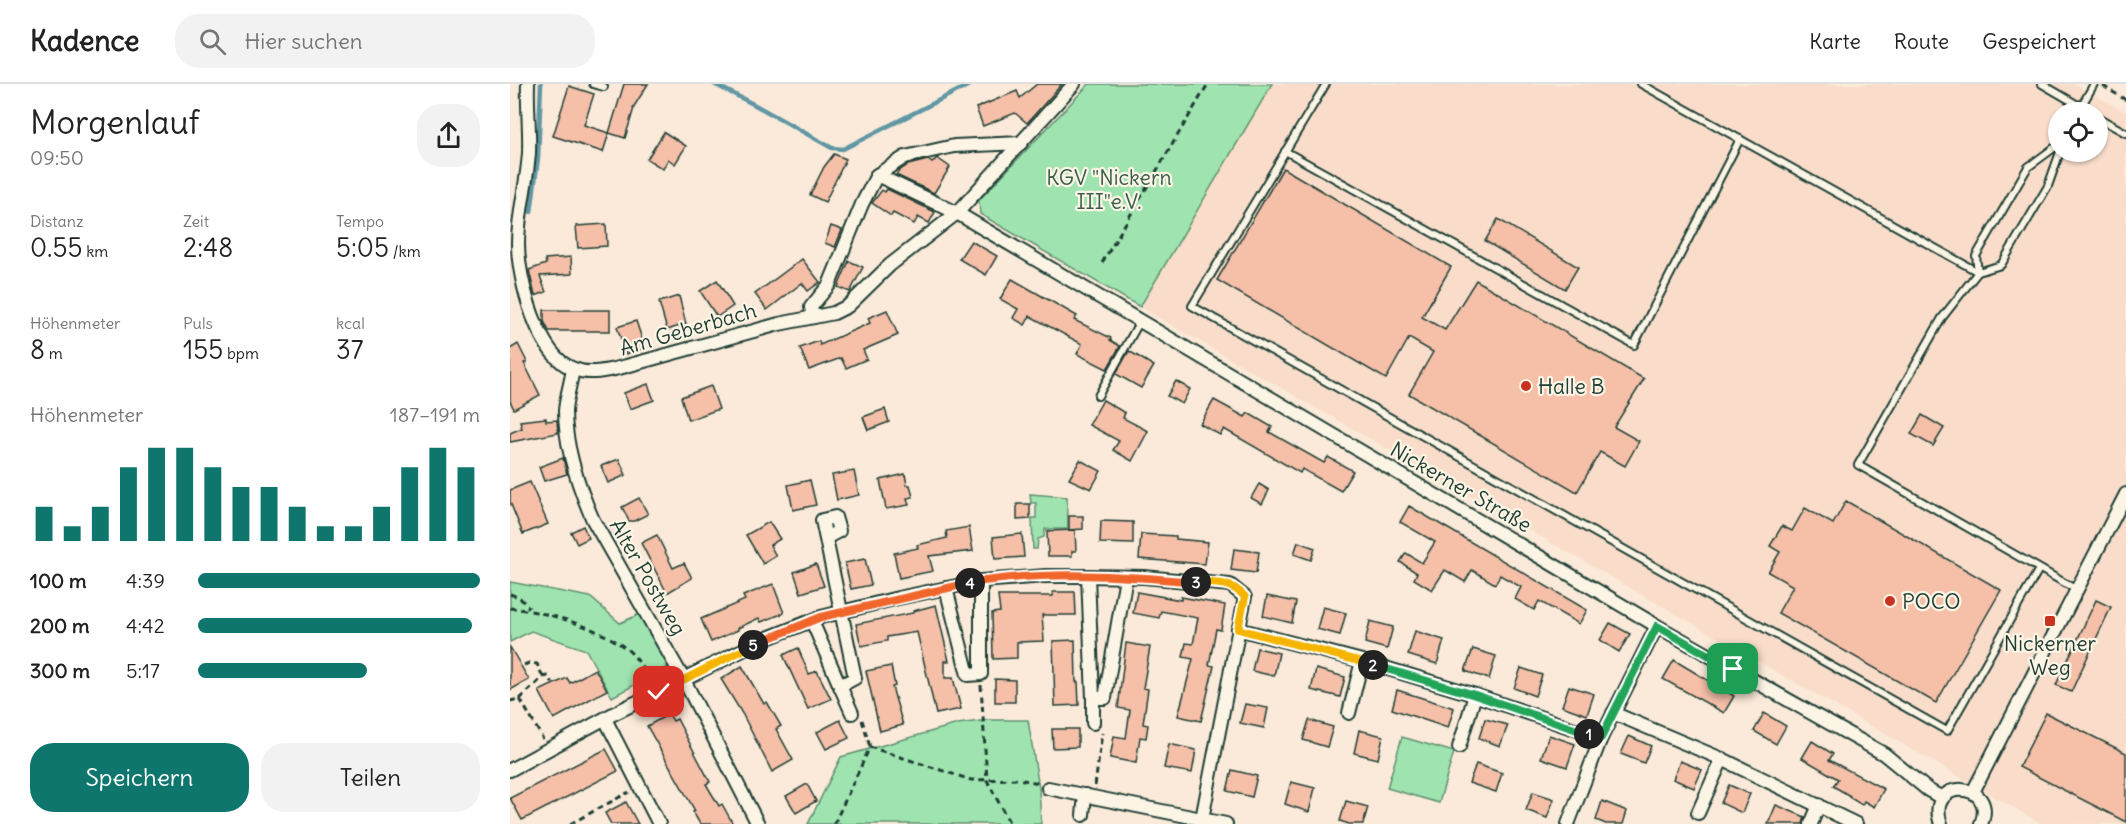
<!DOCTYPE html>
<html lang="de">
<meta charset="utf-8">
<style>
:root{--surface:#fff;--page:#f2f2f2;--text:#222;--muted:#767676;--line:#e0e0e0;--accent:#0f766e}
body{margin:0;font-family:Delius,sans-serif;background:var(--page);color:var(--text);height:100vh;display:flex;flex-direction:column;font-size:22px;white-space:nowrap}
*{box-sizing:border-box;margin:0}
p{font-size:20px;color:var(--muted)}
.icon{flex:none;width:33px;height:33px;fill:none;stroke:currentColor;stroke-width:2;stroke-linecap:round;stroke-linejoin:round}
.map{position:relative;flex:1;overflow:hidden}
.drawer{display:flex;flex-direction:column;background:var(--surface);width:510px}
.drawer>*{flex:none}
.controls{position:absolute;left:1538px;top:18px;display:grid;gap:12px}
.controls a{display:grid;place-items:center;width:60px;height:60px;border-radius:50%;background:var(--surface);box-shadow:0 2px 4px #0004;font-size:30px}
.pin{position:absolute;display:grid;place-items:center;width:51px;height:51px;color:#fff;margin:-26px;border-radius:12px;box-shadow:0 3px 9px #0006}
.km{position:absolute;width:30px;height:30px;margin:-15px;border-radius:50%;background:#222;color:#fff;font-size:16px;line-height:30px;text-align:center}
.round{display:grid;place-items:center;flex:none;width:63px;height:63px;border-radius:24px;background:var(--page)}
.headline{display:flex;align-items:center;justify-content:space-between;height:102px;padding:0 30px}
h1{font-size:33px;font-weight:600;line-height:45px}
.stats{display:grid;grid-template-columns:repeat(3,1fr);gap:9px;height:102px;padding:6px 30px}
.stats div{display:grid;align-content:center}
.stats b{font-size:26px;font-weight:600}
.stats small{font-size:16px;font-weight:400}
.stats p{font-size:16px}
.chart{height:168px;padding:12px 30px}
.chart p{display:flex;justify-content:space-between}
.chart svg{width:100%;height:108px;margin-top:6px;stroke:var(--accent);stroke-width:6}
.primary-button{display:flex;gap:12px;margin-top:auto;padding:12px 30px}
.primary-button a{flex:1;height:69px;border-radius:24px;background:var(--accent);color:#fff;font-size:24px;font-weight:600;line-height:69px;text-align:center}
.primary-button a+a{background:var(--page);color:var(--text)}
ul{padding:0 30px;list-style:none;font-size:20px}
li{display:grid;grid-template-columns:96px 72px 1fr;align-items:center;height:45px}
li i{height:15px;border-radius:8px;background:var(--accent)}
header{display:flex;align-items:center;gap:36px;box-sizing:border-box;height:84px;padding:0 30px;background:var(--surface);border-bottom:2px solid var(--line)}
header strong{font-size:28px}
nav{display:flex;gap:33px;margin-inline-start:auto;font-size:21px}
.search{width:420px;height:54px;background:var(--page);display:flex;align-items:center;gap:15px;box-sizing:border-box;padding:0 21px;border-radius:24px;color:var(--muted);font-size:22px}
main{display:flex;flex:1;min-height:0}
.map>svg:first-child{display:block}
</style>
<header>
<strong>Kadence</strong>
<div class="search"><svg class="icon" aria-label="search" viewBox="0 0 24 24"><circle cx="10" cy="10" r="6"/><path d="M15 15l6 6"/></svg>Hier suchen</div>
<nav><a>Karte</a><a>Route</a><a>Gespeichert</a></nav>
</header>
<main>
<section class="drawer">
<div class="headline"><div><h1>Morgenlauf</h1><p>09:50</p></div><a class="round"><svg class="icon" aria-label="share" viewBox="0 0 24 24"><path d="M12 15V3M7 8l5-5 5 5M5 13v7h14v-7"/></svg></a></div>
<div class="stats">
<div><p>Distanz</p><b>0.55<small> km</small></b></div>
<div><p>Zeit</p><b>2:48</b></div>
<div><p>Tempo</p><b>5:05<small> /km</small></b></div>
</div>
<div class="stats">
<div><p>Höhenmeter</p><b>8<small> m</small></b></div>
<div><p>Puls</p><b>155<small> bpm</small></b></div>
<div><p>kcal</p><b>37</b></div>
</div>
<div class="chart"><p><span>Höhenmeter</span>187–191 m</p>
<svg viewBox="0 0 160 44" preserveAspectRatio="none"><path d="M5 44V30M15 44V38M25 44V30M35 44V14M45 44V6M55 44V6M65 44V14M75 44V22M85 44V22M95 44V30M105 44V38M115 44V38M125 44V30M135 44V14M145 44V6M155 44V14"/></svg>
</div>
<ul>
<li><b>100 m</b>4:39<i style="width:100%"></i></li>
<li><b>200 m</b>4:42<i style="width:97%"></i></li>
<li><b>300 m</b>5:17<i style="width:60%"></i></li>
</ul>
<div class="primary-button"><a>Speichern</a><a>Teilen</a></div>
</section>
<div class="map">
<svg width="1616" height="740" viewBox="0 0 1616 740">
<rect width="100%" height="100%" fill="#fbead9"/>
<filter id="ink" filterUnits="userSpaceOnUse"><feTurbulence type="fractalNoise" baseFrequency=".0167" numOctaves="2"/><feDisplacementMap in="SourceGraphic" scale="12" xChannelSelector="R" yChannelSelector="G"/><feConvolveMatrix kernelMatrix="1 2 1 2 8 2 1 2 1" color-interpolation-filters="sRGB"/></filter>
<g filter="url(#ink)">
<path fill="#f9ddca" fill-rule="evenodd" d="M762 0H1564L1616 28V740H1532L630 223ZM1548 28H1587V68H1548Z"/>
<g fill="#9fe4b0" stroke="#5f9072" stroke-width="1.5">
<polygon points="579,0 762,0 630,223 470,130 469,116"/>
<polygon points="520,410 557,413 558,445 535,445 534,453 528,455 527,465 523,465 522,434 526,434 526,419 521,419"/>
<polygon points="0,498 80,513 110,539 130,530 158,583 102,613 76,566 21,547 0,558"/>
<polygon points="478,636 518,636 529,704 531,740 298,740 331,673 448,640"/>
<polygon points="892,653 944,668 929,719 877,704"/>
</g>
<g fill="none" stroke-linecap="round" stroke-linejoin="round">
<g stroke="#6097a4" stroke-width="4.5">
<polyline points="204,0 245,21 322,64 333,65 461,0"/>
<polyline points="21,128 28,74 31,0"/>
</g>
</g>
<g fill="#f5bfa8" stroke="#1f3d34" stroke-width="1.5">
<polygon points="114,0 138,0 123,24 124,24 115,54 99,49"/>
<polygon points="527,0 552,0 517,39 505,29 473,42 466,24 507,7 510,14"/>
<polygon points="59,2 84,10 74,41 99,49 93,68 43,52"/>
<polygon points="154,48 176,62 165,80 158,75 153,85 137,75"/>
<polygon points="324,70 336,75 315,118 300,111 314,83"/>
<polygon points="427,74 440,83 424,109 386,91 389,87 398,81 418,76 422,79"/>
<polygon points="773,84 941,183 912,233 935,246 966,196 1134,295 1104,343 1129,357 1115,382 1090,368 1067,408 899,310 923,268 899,254 876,295 707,196"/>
<polygon points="377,105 425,128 419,139 408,133 404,140 383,129 381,132 362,119 372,106 375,108"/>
<polygon points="988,135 1068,183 1055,205 975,157"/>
<polygon points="96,140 97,162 68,164 66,142"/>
<polygon points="321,142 332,146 325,163 315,159"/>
<polygon points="461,157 487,172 476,191 449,175"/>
<polygon points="61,173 62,190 30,192 36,208 25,212 19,186 36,180 35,175"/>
<polygon points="292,175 310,198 298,207 292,199 257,226 245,210"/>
<polygon points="339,177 353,183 340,208 328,203"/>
<polygon points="502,195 567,232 564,236 601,254 600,256 610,262 597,285 567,270 572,260 520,232 515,241 503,234 508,225 490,215"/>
<polygon points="207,196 223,222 207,233 190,207"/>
<polygon points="169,212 176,240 157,246 149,218"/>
<polygon points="34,226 100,226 100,247 39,247 34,237"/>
<polygon points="377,226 388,251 353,266 357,275 336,284 331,274 299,286 290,264 309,257 310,261 360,239 358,234"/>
<polygon points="126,237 135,264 116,270 107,243"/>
<polygon points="8,260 17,278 14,279 30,311 4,325 0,317 0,265"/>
<polygon points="619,267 644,282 631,304 606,290"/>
<polygon points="666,297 680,305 672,320 657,312"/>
<polygon points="138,300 144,316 120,325 114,309"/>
<polygon points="201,302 209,325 178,336 171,313"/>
<polygon points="593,316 615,329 613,334 638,347 622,377 603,366 609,357 579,341"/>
<polygon points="704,316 735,333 738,329 762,343 759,348 814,379 818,373 843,387 831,407 792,385 790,389 714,345 710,351 690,340"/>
<polygon points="375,325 379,338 358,346 353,333"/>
<polygon points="1412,331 1434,344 1423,362 1401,350"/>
<polygon points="36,334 36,337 47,336 48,349 0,358 0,349 12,344 10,337"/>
<polygon points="53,374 57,390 34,397 29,383"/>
<polygon points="109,375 116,391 98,399 91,382"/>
<polygon points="570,376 591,387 581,405 559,395"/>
<polygon points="344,387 349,411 327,416 322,391"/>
<polygon points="395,390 397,401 400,401 403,413 397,414 399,421 376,425 370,396"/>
<polygon points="300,396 306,421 283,426 278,401"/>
<polygon points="20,398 38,440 13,450 0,418 0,406"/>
<polygon points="749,400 759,406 752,420 741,414"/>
<polygon points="129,414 138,430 124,437 119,437 112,423"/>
<polygon points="1336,417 1491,506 1426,619 1268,529 1283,502 1258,488 1270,468 1260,462 1272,442 1282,447 1295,424 1323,440"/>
<polygon points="507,420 520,420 520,435 507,436"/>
<polygon points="899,422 1077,526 1069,540 1029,517 1024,526 1005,515 1011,503 990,491 985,500 962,486 955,498 935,486 922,506 904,495 907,489 890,478 896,469 912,479 925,458 890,438"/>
<polygon points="559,432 573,432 573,445 559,446"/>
<polygon points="591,437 623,438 623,460 590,459"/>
<polygon points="259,438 270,455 260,461 266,472 253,480 236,451"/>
<polygon points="73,442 79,454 67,460 61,448"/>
<polygon points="459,443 463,467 419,472 423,487 389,494 384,469 408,464 407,461 437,454 436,447"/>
<polygon points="565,446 566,467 562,467 562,472 538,472 537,447"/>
<polygon points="512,450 514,473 485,475 483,453"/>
<polygon points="631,450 666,452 666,455 698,458 695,480 629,475"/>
<polygon points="147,451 163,484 174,479 182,494 157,509 131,459"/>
<polygon points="788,458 805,464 801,476 784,470"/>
<polygon points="724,465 749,468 746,489 721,486"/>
<polygon points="355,475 361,501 341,505 335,479"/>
<polygon points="306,480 314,502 291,509 284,488"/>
<polygon points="263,500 274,529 251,538 249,534 228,544 228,546 201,558 191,535 235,516 233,512"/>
<polygon points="543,508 565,508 566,531 532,531 534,557 507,558 507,574 483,575 482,529 490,528 488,512 543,512"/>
<polygon points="627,508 671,516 671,513 715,521 711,546 706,545 699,581 704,582 691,637 668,632 683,575 673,573 676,559 683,560 688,534 651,527 649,534 623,529"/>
<polygon points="757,512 786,518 782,539 753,532"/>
<polygon points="1586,516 1601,523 1561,608 1546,601"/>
<polygon points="426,521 439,577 435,577 435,594 443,594 451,625 426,630 407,548 377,553 377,557 351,562 346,540 403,529 403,527"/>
<polygon points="813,523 836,529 830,551 807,545"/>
<polygon points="860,537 883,543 877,565 855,559"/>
<polygon points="1100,539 1120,550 1109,568 1090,556"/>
<polygon points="905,547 934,556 927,580 898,571"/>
<polygon points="565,556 566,598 568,598 569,621 545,622 543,557"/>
<polygon points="616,559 640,563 633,604 638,605 633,640 638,641 636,654 630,653 626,679 600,674 604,652 616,654 620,626 608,624"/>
<polygon points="0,563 19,596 0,606"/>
<polygon points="288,564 299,590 307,587 321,615 298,625 273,571"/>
<polygon points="747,564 769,569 764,592 742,587"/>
<polygon points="963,565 986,572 979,595 955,587"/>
<polygon points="1164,576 1224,612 1214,629 1153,595"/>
<polygon points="232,582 254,620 257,618 271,642 266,645 283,676 262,688 233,631 211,595"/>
<polygon points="381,582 385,602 382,603 393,641 370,647 356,587"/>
<polygon points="1011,584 1032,591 1025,612 1004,604"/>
<polygon points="85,585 97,606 44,635 29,607 57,594 60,599"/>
<polygon points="806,585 835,593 830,613 801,606"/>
<polygon points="485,595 505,596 505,618 485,618"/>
<polygon points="1059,602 1084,610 1077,631 1052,622"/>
<polygon points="887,606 944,624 938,644 882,625"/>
<polygon points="735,620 758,624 754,644 730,639"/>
<polygon points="1254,629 1276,642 1266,660 1244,647"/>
<polygon points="1536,629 1616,669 1616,738 1509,683"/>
<polygon points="159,630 163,637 167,635 200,698 196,700 209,722 212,720 223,740 190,740 183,728 185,727 137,642"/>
<polygon points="975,635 998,641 990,662 969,654"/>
<polygon points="330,636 339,654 316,665 307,648"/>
<polygon points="799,636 823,643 817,663 793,656"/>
<polygon points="542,645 568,645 568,663 543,664"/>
<polygon points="849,646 873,652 868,675 844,669"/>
<polygon points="1039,651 1065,660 1057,683 1031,674"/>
<polygon points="1119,652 1141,662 1134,679 1111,670"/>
<polygon points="1302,657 1323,670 1319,676 1374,705 1364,723 1354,717 1352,721 1339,713 1340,712 1323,702 1328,695 1292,674"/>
<polygon points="659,660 686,666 682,689 654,684"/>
<polygon points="96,665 108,687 12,736 0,714"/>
<polygon points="1170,677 1192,686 1184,704 1163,695"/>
<polygon points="966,680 992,689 986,708 959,699"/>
<polygon points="722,686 747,692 742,713 717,707"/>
<polygon points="781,698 805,704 799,728 775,720"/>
<polygon points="297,700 306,717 286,729 276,712"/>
<polygon points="1219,701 1240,710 1232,729 1211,719"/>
<polygon points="1023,708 1044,715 1037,734 1016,726"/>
<polygon points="836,717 858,723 853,740 839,740 830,737"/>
<polygon points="1092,717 1117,727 1113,740 1096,740 1086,736"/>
<polygon points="116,718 128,740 101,740 95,729"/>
<polygon points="1266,721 1295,733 1293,740 1258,740"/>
</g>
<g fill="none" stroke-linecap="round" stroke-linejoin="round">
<defs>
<g id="lane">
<polyline points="83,0 94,3"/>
<polyline points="816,0 682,222 1437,647 1529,485"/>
<polyline points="1131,0 1468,188"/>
<polyline points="1532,0 1580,28"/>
<polyline points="1568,28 1584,0"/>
<polyline points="1587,33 1616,49"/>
<polyline points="775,67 1124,261 1230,55"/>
<polyline points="1550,68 1538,102 1491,181 1468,188 1432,234 1348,381 1567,506"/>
<polyline points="1468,188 1466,172 1518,83 1548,61"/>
<polyline points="588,312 630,237"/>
</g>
<g id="street">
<path d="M18 0C17 23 20 46 19 69 17 100 8 130 8 160 8 195 28 273 64 285 79 291 94 287 109 284L269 240 324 229 338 222 380 181 447 129 564 0"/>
<polyline points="367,91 447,129 1147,542 1374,670 1418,706 1432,714"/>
<polyline points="303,233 301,223 319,201 352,120 367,91 395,73 444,62 511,59"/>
<path d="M63 285C61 298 56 314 55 327 55 362 69 404 83 436L174 596 248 740"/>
<polyline points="578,492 583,614 595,614 616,493"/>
<polyline points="436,504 458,591 471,590 471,497"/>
<path d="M302 537 330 602 345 594C334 541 323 489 312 436L325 433 329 447 316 454"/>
<polyline points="728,545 852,577 965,611 1091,654"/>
<polyline points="330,602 342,629"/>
<polyline points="583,614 583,639"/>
<polyline points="839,629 852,577"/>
<polyline points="1103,629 1212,675 1346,740"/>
<polyline points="95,635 149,740"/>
<polyline points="949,663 965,611"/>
<polyline points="0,686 103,630 255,555 311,533 388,514 471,497 536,492 578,492 634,493 720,501 735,513 691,740"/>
<polyline points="538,704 716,740"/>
<polyline points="1463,708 1616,410"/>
<polyline points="1188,729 1212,675"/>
<polyline points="573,731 575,711"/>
<polyline points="1058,740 1091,654 1147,542"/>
<polyline points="1301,740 1309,721"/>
<path d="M1431 740C1414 693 1489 696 1471 740"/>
</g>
</defs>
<use href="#lane" stroke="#1f3d34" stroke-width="10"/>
<use href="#street" stroke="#1f3d34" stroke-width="16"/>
<g stroke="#1f3d34" stroke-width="3" stroke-dasharray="6 4.5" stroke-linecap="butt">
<polyline points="1593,2 1616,16"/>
<polyline points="592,179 698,0"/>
<polyline points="0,510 10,514 19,524"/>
<path d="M0 524C34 527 98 545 122 570 129 577 135 588 141 597"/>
<polyline points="14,581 19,579 27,580 33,593"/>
<polyline points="136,597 154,587"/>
<polyline points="471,601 477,696 500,740"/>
<polyline points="10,615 33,593 37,592 43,599"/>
<polyline points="0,617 10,615 33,655"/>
<polyline points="352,636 360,663"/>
<polyline points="585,702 592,649"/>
<polyline points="60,740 119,708"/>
<polyline points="324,740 360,663 461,696 508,695 529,699"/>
</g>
<use href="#lane" stroke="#fcf5e5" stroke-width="6"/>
<use href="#street" stroke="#fcf5e5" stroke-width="12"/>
</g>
</g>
<g fill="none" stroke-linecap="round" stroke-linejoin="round" filter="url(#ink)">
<defs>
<polyline id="split-1" points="1079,650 1091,654 1147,542 1223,585"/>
<polyline id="split-2" points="863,581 965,611 1079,650"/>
<path id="split-3" d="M686 498C706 500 721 497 735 513L728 545 863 581"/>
<path id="split-4" d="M460 499C534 487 612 491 686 498"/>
<polyline id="split-5" points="243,561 311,533 460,499"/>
<polyline id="split-6" points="149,608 243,561"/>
</defs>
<use href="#split-1" stroke="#fff" stroke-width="12"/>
<use href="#split-2" stroke="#fff" stroke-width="12"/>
<use href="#split-3" stroke="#fff" stroke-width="12"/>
<use href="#split-4" stroke="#fff" stroke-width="12"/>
<use href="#split-5" stroke="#fff" stroke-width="12"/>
<use href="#split-6" stroke="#fff" stroke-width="12"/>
<use href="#split-1" stroke="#22a559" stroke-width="8"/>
<use href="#split-2" stroke="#22a559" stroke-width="8"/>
<use href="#split-3" stroke="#f5b400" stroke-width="8"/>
<use href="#split-4" stroke="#f0652b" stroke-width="8"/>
<use href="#split-5" stroke="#f0652b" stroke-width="8"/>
<use href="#split-6" stroke="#f5b400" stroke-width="8"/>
</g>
<g fill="#c8321e" stroke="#fcf5e5" stroke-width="2">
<circle cx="1016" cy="302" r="6"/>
<circle cx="1380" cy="517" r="6"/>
<rect x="1534" y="531" width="12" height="12" rx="3"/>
</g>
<g text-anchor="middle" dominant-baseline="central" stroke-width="4.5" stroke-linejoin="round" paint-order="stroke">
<g font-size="21" fill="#395e4d" stroke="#fcf5e5">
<text x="599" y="93">KGV "Nickern<tspan x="599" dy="24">III"e.V.</tspan></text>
</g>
<g font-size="21" fill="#1f3d34" stroke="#fcf5e5">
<text transform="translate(178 245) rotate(-16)">Am Geberbach</text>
<text transform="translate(951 403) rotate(30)">Nickerner Straße</text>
<text transform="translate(138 493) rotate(60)">Alter Postweg</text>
</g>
<g font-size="21" fill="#1f3d34" stroke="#fcf5e5" text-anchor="start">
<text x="1028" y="302">Halle B</text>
<text x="1392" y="517">POCO</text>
<text x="1540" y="559" text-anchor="middle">Nickerner<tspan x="1540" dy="24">Weg</tspan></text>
</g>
</g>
</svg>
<div class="controls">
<a><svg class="icon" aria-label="locate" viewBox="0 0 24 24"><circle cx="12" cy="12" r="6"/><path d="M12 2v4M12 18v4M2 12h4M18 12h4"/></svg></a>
</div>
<div class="pin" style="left:1223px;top:585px;background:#1e9e55"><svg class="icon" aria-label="arrive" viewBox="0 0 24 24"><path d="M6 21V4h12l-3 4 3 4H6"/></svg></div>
<div class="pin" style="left:149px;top:608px;background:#d93025"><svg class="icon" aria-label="check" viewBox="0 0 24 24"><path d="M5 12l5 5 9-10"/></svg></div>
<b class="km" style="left:1079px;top:650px">1</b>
<b class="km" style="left:863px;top:581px">2</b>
<b class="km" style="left:686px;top:498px">3</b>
<b class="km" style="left:460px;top:499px">4</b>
<b class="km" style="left:243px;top:561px">5</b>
</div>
</main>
